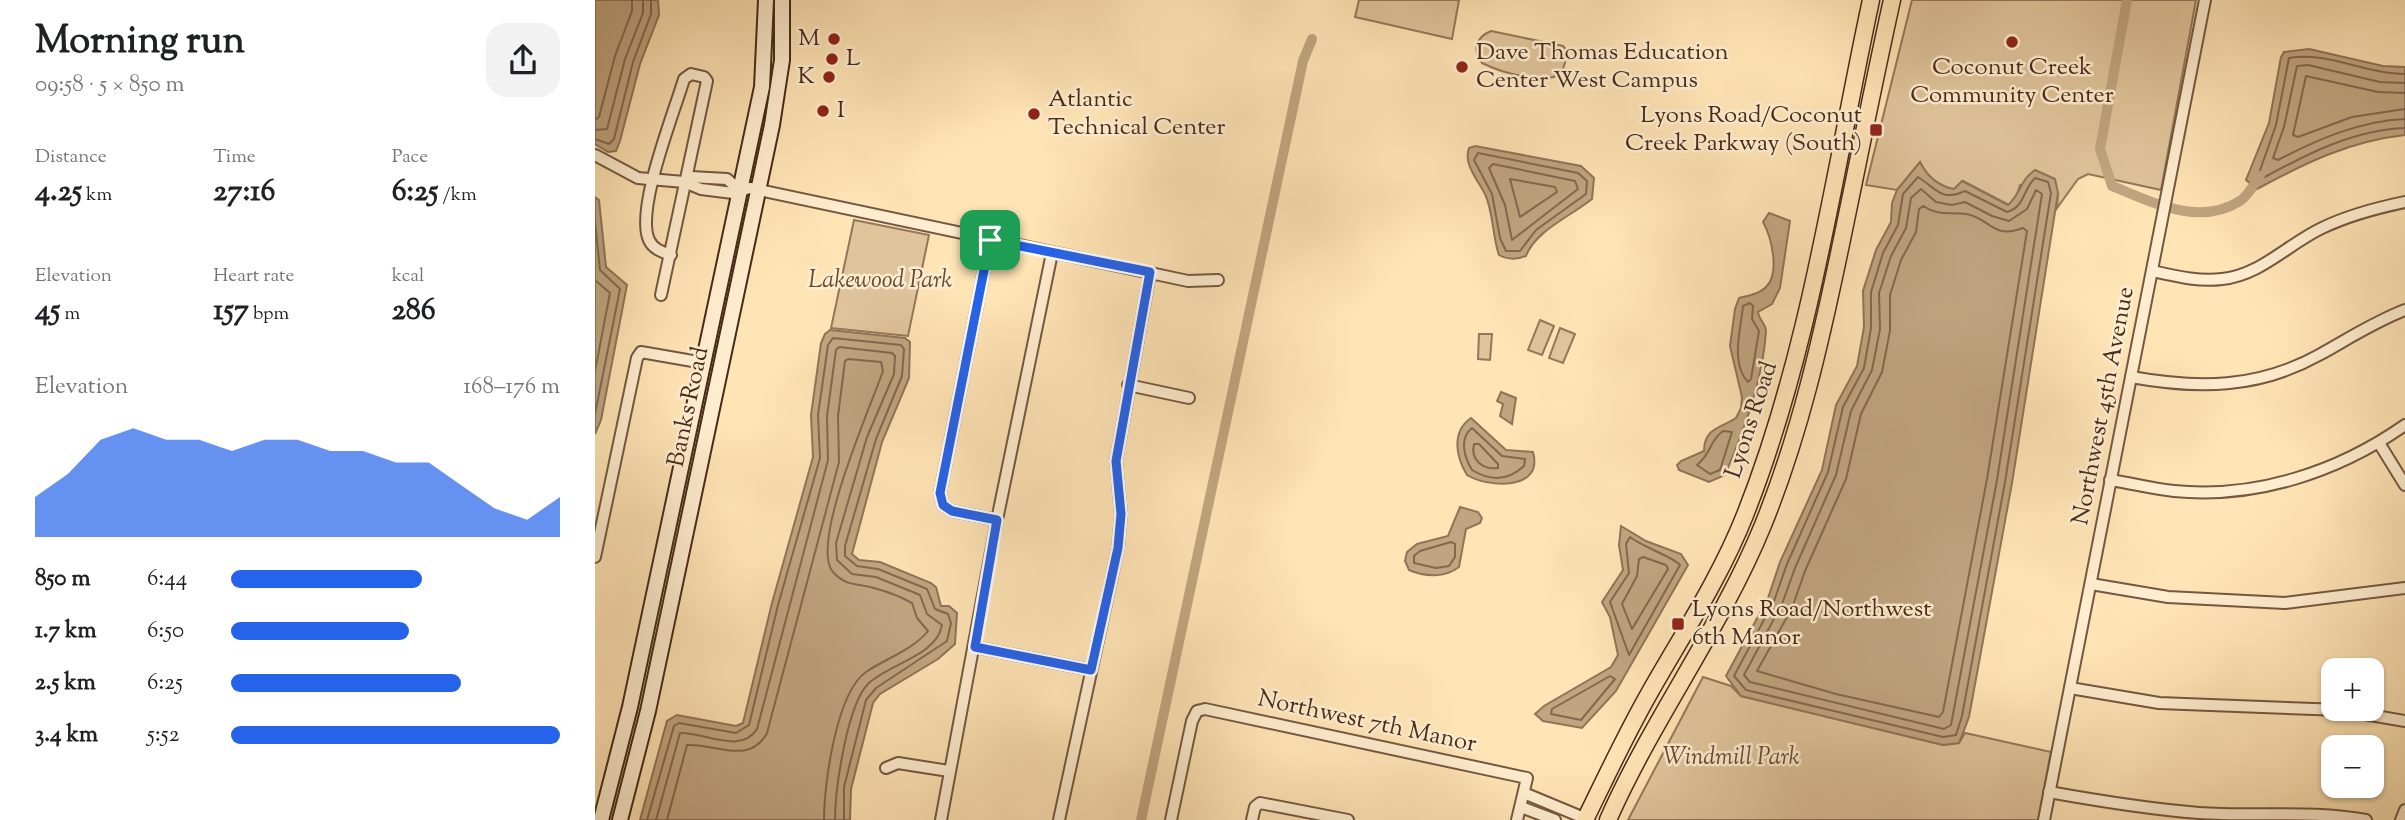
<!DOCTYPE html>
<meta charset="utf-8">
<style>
:root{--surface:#fff;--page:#f2f2f2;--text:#202124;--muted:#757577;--accent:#2563eb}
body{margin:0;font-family:"Sorts Mill Goudy",serif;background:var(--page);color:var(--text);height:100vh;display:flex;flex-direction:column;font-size:26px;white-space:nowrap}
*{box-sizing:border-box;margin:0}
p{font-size:23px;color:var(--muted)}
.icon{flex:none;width:38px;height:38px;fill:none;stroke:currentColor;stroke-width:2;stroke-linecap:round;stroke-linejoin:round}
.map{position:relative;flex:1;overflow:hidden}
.sheet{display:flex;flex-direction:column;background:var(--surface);width:595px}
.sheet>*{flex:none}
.tools{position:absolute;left:1726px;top:658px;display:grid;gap:14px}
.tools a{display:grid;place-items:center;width:63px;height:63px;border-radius:14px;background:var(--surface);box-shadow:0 2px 5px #0004;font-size:35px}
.pin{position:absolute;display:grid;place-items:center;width:60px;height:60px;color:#fff;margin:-30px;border-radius:14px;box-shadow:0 4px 10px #0006}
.round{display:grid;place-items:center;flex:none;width:74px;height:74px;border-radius:21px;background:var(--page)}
.head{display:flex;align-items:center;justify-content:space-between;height:119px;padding:0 35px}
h1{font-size:38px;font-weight:800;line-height:52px}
.stats{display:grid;grid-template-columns:repeat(3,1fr);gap:10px;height:119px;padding:7px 35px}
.stats div{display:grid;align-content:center}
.stats b{font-size:30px;font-weight:800}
.stats small{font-size:19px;font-weight:400}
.stats p{font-size:19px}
.chart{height:196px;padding:14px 35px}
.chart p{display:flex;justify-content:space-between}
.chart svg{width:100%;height:126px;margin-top:7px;fill:var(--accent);opacity:.7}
ul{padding:0 35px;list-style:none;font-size:23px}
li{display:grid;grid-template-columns:112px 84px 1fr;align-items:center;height:52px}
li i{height:18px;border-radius:9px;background:var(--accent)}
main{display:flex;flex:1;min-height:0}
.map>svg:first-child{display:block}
</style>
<main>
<section class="sheet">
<div class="head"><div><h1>Morning run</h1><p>09:58 · 5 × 850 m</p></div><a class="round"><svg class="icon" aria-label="share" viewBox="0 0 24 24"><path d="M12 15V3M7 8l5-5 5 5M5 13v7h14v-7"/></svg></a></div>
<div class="stats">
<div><p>Distance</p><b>4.25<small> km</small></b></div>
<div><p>Time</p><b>27:16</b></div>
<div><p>Pace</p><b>6:25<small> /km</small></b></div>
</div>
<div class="stats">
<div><p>Elevation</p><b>45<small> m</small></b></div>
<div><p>Heart rate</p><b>157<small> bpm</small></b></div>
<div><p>kcal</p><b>286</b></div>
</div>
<div class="chart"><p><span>Elevation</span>168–176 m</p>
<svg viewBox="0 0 160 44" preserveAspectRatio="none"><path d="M0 44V30L10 22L20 10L30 6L40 10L50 10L60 14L70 10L80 10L90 14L100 14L110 18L120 18L130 26L140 34L150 38L160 30V44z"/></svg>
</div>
<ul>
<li><b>850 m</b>6:44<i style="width:58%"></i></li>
<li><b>1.7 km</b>6:50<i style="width:54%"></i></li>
<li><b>2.5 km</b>6:25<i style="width:70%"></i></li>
<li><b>3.4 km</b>5:52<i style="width:100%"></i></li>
</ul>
</section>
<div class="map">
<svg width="1810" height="820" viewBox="0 0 1810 820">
<rect width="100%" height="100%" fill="#ffe4b5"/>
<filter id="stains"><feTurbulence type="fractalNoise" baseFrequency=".00286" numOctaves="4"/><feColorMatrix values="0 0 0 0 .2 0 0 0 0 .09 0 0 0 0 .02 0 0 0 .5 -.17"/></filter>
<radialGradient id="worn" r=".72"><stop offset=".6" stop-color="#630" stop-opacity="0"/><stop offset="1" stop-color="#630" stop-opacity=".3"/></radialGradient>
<g fill="#e0c49b" stroke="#94775a" stroke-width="2">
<polygon points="764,0 864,0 857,39 760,17"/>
<path d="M1317 0H1601L1566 190 1493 174 1483 179 1462 208 1463 193 1425 185 1421 198 1414 205 1368 181 1359 190C1343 186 1332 177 1325 162L1302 190 1271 185Z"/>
<path d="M896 31 968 46 973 52 967 73C950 86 905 72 887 63 877 50 881 37 896 31Z"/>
<polygon points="259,220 334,235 313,336 236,328"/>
<polygon points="945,320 959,326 947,355 933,350"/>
<polygon points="965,328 980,334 968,363 954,358"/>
<polygon points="884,334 897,334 895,360 883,359"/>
<polygon points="1108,677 1136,686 1146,696 1348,745 1364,743 1370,733 1456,752 1443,820 1033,820"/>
</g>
<g fill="#c0a580" stroke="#907457" stroke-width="2">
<polygon points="0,0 63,0 64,15 45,64 25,141 21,151 13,152 0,144"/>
<path d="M1714 49 1788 66 1810 67V135C1755 141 1710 163 1662 189L1651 180 1674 123 1686 57 1689 52Z"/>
<path d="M880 146 986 166 999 178 997 199C976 216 940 231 931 256 921 260 913 260 904 255 897 235 899 214 890 194 883 180 868 164 874 148Z"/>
<path d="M1325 162C1332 176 1343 186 1359 189L1367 181 1413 205C1425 195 1425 180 1440 170L1460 179 1463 193 1417 483 1374 717 1364 743 1348 745 1146 696 1131 676 1173 598 1185 562 1227 470 1241 405 1262 366 1269 327 1268 291 1281 250 1296 222 1297 203 1302 190Z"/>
<polygon points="0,197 4,200 11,267 32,285 6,420 0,434"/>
<path d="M1174 213 1195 221 1185 288 1177 304 1163 312C1164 320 1171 324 1171 331 1168 380 1149 430 1130 475L1114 482 1084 470 1082 465 1086 461 1109 451C1109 428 1126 428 1141 418L1146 408 1147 397 1135 346 1140 309 1144 298C1153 296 1164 294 1171 287 1185 274 1177 238 1168 222Z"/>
<polygon points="235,330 310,338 315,342 314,378 287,442 257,554 264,560 285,562 336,583 341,587 346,606 354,606 362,613 360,644 343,659 285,694 278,703 256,789 255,820 45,820 72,721 82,715 141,726 148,723 177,603 218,457 216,415 226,343 230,334"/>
<polygon points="906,392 921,398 917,424 905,416 908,404 902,401"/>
<path d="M876 418 911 450 938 452C949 491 893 488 872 475 861 457 856 432 876 418Z"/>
<path d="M865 507 883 512 887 518 885 523 871 529 864 567C850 578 830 577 814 570L810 561 812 552 822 544 853 536Z"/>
<polygon points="1026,526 1051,541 1086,554 1093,565 1021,691 987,728 948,721 940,714 949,706 1016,667 1023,655 1015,617 1007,602 1028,570 1024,545"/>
</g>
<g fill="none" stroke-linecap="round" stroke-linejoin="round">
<g stroke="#84684d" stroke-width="2">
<path d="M1810 74C1771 74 1731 51 1694 58L1681 125 1663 176 1668 178C1712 154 1758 130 1810 128"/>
<path d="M1810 83 1785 82 1713 65 1702 66 1689 127 1678 158 1683 160C1723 139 1765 121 1810 119"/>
<polyline points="1810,93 1783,92 1711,76 1698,135 1703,137 1757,117 1810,109"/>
<polyline points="0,120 4,117 20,56 37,11 37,0"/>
<polyline points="0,130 12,129 30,59 48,13 48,0"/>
<polyline points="0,139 14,144 19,139 38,62 56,14 56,0"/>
<polygon points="883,153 983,173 992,181 991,194 941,230 925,251 911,251 905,238 897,194 879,160"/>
<polygon points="898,164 980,181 983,189 917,240 910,205 894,168"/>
<path d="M1323 177C1342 189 1346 202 1370 191L1412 212C1430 207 1428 189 1440 178L1453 182 1456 193 1410 482 1367 716 1361 735 1348 737 1151 690 1139 676 1179 601 1192 564 1233 472 1248 407 1269 368 1276 328V292L1288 253 1303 225 1308 194Z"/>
<polygon points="915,179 960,187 962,192 925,217"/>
<polygon points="1326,189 1341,202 1357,205 1370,202 1397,216 1414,221 1432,209 1441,190 1447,194 1402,480 1356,725 1349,729 1155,682 1149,675 1187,604 1200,568 1241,475 1256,411 1277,370 1285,329 1284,293 1296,256 1311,228 1316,198"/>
<path d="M1328 206C1343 216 1355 212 1371 214 1394 217 1397 240 1428 228L1432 231 1392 479 1348 712 1344 717 1241 694 1162 671 1197 608 1210 571 1251 479 1266 414 1287 372 1295 331V295L1306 260 1321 232 1324 209Z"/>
<polyline points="0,221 5,270 25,289 0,414"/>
<polyline points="0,280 15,293 0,371"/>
<path d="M1155 303 1158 306 1157 319 1164 331 1156 379 1153 382C1135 363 1146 328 1148 306Z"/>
<path d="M877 428 907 456 930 459 929 466C913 481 895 481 877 470 869 457 864 438 877 428Z"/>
<path d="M1128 431 1137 432 1125 470 1115 474 1102 465C1117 453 1114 441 1128 431Z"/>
<path d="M879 444H884L903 464V468C888 470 875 460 879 444Z"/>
<path d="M1035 537C1046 546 1080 558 1085 565L1034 655 1015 602 1034 573 1031 544Z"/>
<polygon points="856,542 860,544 860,557 854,566 841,568 819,563 819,556 825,551"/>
<polygon points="1048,557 1071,565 1073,569 1037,629 1027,604 1042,576 1044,559"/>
<polygon points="1015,676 1020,679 986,720 956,714 957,709"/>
<polyline points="52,820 79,726 84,723 141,733 154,725 183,605 225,458 223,415 233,345 238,338 306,345 309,349 307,376 281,439 250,546 250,556 262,566 283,569 332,589 340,609 353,614 356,623 352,641 281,688 271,700 249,787 249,820"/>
<path d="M61 820 85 733C109 732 146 755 162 729L233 460 232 416 241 350 244 347 297 353 300 356 299 374 272 437 241 543 242 560 257 574 281 577 325 595 332 614 347 625C342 656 293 664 273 684 252 705 240 790 240 820"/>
<path d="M72 820 92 745C120 743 154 766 172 733L244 462 243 416 250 361 253 359 286 362 288 371C276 406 214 545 238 572 251 587 264 583 282 589 294 592 306 597 317 603L322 618 333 631C319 649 290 659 271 672 241 693 229 785 229 820"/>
</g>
<g stroke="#c0a580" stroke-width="10">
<path d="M1532 0 1505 149 1517 186C1557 202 1604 227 1645 201 1653 196 1659 184 1665 176"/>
<polyline points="546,820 708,61 717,39"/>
</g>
<defs>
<g id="street">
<polyline points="0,155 43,178 89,182 106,189 138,193 155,188 593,281 623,280"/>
<polyline points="89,182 96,177 132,179 144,190"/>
<polyline points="395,240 345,493 348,505 357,511 402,520"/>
<path d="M1557 271C1580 276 1603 282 1627 279 1666 275 1693 244 1727 228 1754 215 1781 208 1810 202"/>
<path d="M66 295 112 81 109 77 96 74 89 79C79 113 40 210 54 240 58 249 67 252 76 255"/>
<path d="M1536 377C1603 389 1663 389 1724 355 1753 339 1779 322 1810 310"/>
<polyline points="533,385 594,398"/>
<polyline points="1784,443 1810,485"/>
<path d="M1515 480C1536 483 1558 489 1579 491 1661 499 1743 472 1810 425"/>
<polyline points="0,557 42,358 46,352 109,363"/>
<polyline points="1496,584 1573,597 1690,603 1810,588"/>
<polyline points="380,647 496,670"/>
<polyline points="1475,688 1564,703 1746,710 1810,721"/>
<polyline points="291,768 303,763 354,771"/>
<path d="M1454 792C1504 801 1554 809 1604 813 1660 817 1717 810 1771 820"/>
<polyline points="929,793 994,820"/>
<polyline points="926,807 960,820"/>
<polyline points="346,820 402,520 457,253"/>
<polyline points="464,820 523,548 526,514 521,461 555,273"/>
<polyline points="576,820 597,721 602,711 610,709 932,778 922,820"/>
<polyline points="657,820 660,807 665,803 753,820"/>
<polyline points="1449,820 1610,0"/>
<polyline points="1806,820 1810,810"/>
</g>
<g id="secondary">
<polyline points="6,820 35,707 167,87 171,0"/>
<polyline points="25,820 53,711 177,125 187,60 187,0"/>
</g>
<g id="primary">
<path d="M990 820C1011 777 1031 734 1055 692 1088 634 1125 578 1150 515 1215 351 1239 172 1276 0"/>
<path d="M1013 820C1058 718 1126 628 1168 525 1205 434 1226 340 1246 244 1263 163 1279 81 1297 0"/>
</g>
</defs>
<use href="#street" stroke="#755841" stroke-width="14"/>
<use href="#secondary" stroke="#472a1a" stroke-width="18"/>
<use href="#primary" stroke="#472a1a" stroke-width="19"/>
<use href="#street" stroke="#ffedcf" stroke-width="10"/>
<use href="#secondary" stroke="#ffedcf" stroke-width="14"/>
<use href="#primary" stroke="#ffe4b5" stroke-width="16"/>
</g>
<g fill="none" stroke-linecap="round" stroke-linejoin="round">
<defs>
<polygon id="route" points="395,240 555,272 521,461 526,514 523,548 496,670 380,647 402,520 357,511 348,505 345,493"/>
</defs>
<use href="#route" stroke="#fff" stroke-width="14"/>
<use href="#route" stroke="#2563eb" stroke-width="9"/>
</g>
<g fill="#8f2418" stroke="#ffedcf" stroke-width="2.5">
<circle cx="239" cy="39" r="7"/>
<circle cx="1417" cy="42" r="7"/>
<circle cx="237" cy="59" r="7"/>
<circle cx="867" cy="67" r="7"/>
<circle cx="234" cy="77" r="7"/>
<circle cx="228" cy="111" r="7"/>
<circle cx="439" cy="114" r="7"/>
<rect x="1274" y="123" width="14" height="14" rx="3.5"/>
<rect x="1076" y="617" width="14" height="14" rx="3.5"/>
</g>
<g text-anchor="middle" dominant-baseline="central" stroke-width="5" stroke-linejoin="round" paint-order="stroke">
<g font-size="24" fill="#472a1a" stroke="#ffedcf" text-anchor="start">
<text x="225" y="39" text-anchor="end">M</text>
<text x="881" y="53">Dave Thomas Education<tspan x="881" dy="28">Center West Campus</tspan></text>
<text x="251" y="59">L</text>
<text x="1417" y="68" text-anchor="middle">Coconut Creek<tspan x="1417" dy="28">Community Center</tspan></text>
<text x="220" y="77" text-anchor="end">K</text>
<text x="453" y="100">Atlantic<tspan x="453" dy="28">Technical Center</tspan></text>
<text x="242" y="111">I</text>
<text x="1267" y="116" text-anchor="end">Lyons Road/Coconut<tspan x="1267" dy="28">Creek Parkway (South)</tspan></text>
<text x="1097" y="610">Lyons Road/Northwest<tspan x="1097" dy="28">6th Manor</tspan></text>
</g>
<g font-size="24" font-style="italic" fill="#664934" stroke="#ffedcf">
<text x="285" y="281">Lakewood Park</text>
<text x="1136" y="758">Windmill Park</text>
</g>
<g font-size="24" fill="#472a1a" stroke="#ffedcf">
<text transform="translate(1509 406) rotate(-79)">Northwest 45th Avenue</text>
<text transform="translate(94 407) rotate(-78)">Banks Road</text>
<text transform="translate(1157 420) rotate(-72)">Lyons Road</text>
<text transform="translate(772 722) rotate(12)">Northwest 7th Manor</text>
</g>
</g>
<rect width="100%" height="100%" filter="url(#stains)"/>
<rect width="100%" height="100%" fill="url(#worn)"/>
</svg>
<div class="tools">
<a>+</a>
<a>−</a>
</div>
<div class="pin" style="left:395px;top:240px;background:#1e9e55"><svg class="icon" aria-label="arrive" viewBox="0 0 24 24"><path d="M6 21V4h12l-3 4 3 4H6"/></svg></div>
</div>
</main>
